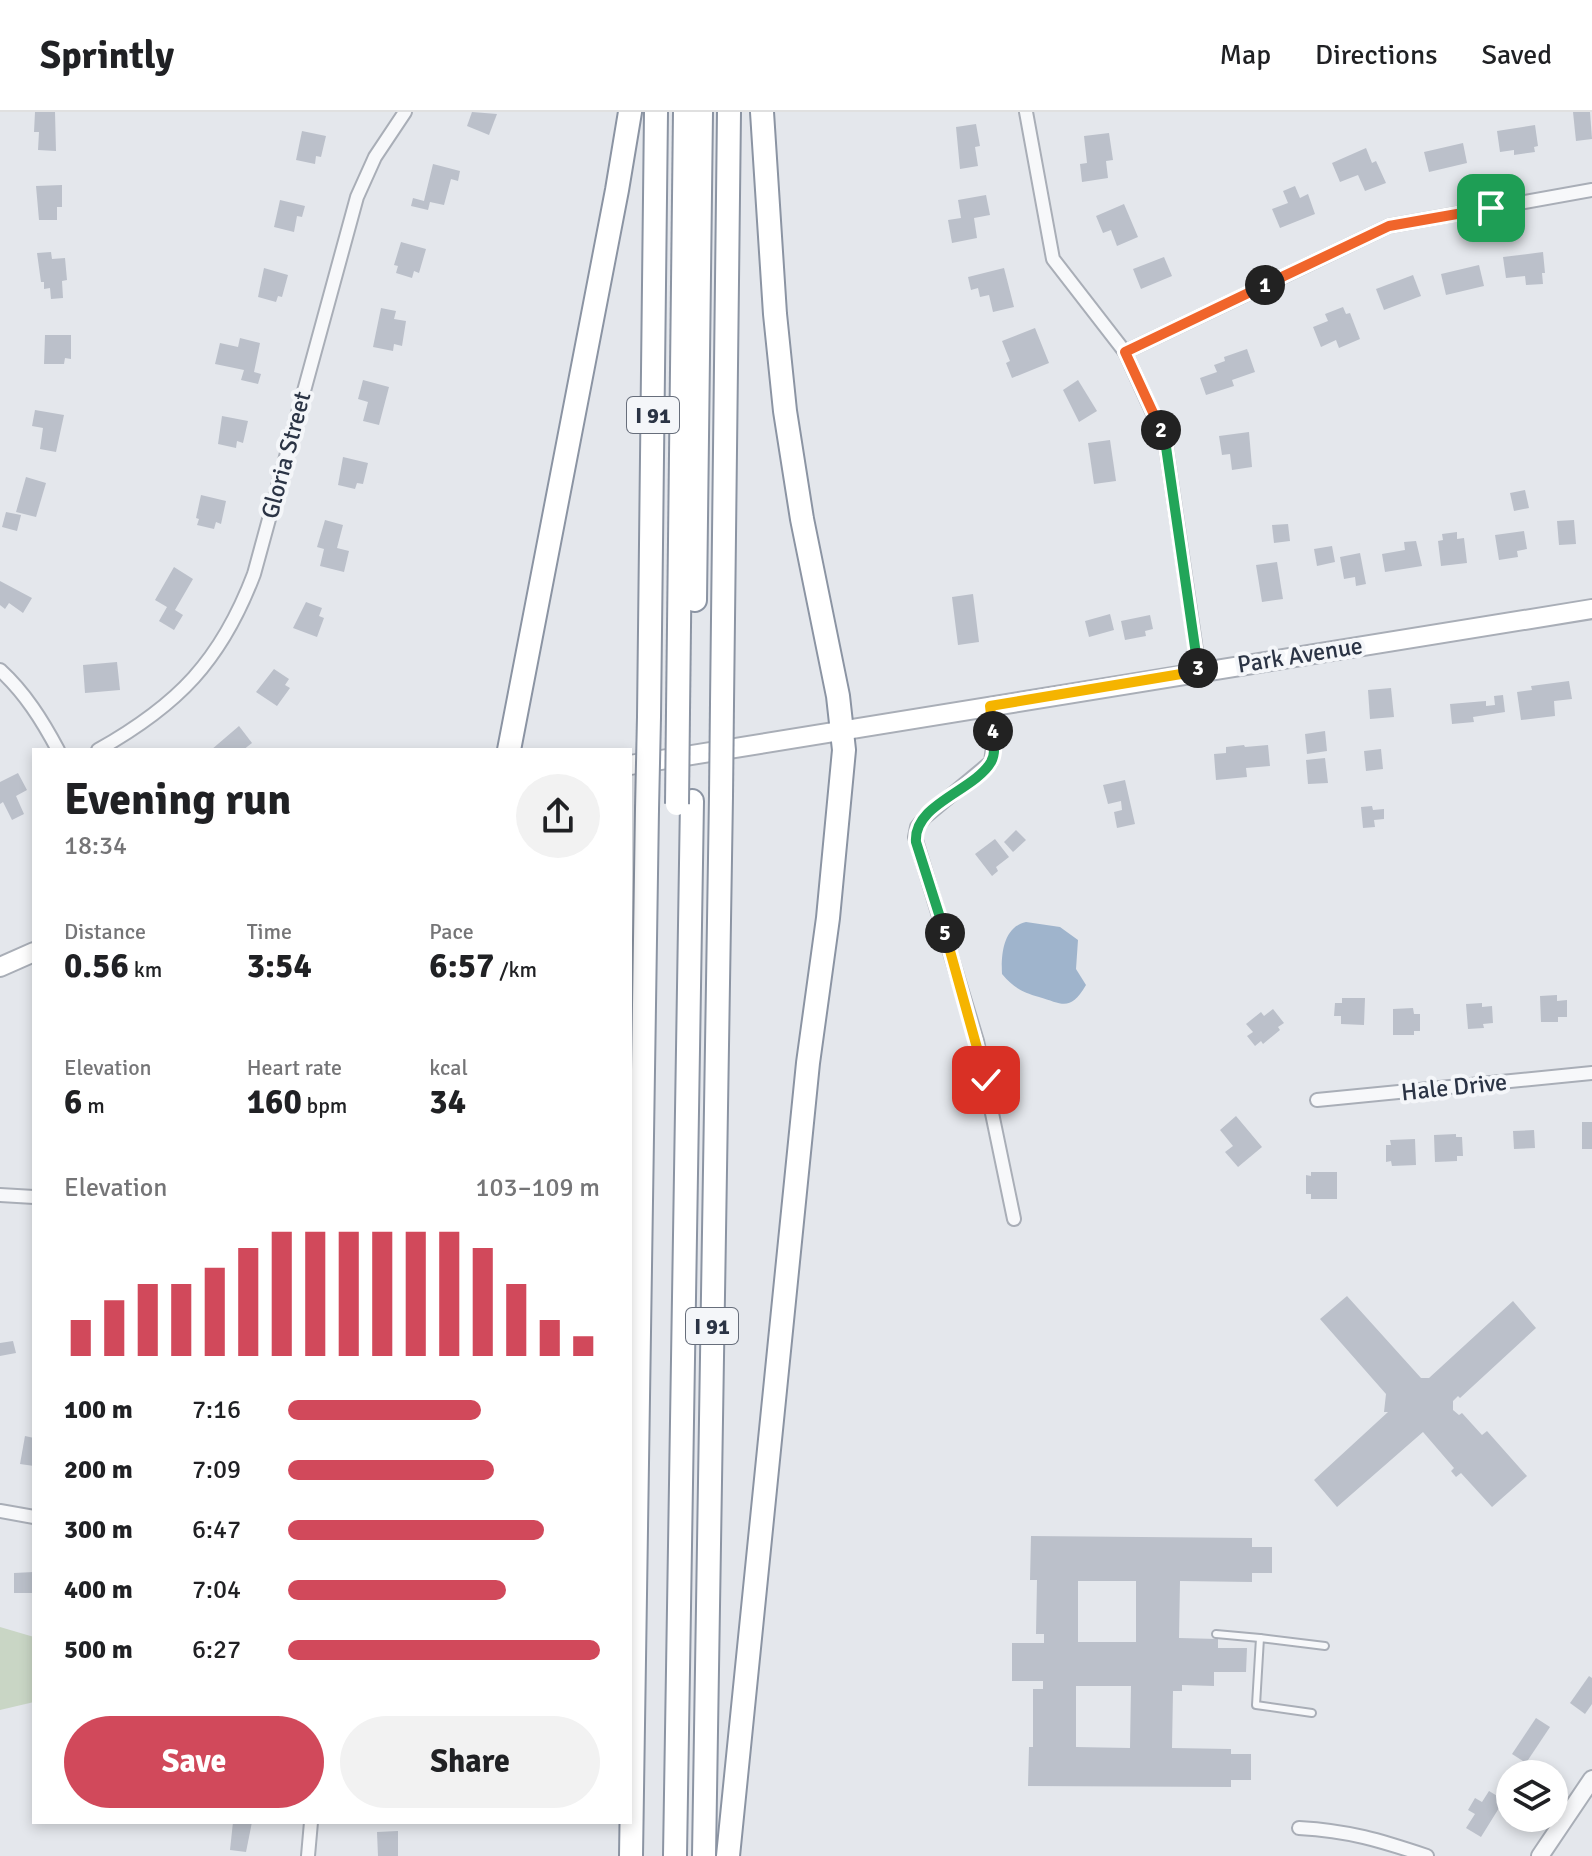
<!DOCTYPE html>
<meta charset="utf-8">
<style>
:root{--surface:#fff;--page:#f2f2f2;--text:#202124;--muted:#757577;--line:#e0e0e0;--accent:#d1495b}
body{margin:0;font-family:Signika,sans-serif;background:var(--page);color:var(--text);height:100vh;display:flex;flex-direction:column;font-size:30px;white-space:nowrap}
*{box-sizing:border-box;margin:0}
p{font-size:26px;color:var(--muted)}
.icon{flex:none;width:44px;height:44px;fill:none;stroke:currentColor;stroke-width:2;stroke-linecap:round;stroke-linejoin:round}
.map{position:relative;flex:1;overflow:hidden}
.sheet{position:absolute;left:32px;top:636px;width:600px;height:1076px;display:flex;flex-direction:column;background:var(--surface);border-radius:0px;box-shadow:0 4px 12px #0003}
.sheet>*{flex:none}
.controls{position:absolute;left:1496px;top:1648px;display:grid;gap:16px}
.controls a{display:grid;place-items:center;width:72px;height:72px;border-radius:50%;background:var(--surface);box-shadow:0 4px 12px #0003;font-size:40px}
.pin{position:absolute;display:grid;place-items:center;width:68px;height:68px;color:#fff;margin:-34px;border-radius:16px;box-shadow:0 4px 12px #0006}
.km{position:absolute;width:40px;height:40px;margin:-20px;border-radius:50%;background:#222;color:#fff;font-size:22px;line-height:40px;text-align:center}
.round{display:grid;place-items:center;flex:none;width:84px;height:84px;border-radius:42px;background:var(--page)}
.head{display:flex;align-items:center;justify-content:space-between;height:136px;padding:0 32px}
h1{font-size:44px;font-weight:700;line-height:60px}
.stats{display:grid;grid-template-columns:repeat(3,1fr);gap:12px;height:136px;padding:8px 32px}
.stats div{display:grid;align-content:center}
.stats b{font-size:34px;font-weight:700}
.stats small{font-size:22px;font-weight:400}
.stats p{font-size:22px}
.chart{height:224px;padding:16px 32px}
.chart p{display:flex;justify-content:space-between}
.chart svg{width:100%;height:144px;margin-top:8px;stroke:var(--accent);stroke-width:6}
.action{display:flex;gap:16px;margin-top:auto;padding:16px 32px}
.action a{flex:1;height:92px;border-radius:48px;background:var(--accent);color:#fff;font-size:32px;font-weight:700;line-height:92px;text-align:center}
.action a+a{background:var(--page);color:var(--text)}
ul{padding:0 32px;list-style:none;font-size:26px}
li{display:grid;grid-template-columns:128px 96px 1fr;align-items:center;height:60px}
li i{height:20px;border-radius:10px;background:var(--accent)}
header{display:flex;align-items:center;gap:48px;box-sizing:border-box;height:112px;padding:0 40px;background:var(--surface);border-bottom:2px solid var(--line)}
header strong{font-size:38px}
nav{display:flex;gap:44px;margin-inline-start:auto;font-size:28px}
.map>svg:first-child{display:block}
</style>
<header>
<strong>Sprintly</strong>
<nav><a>Map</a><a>Directions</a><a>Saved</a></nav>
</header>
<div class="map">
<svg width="1592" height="1744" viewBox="0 0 1592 1744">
<rect width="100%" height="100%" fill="#e4e7ec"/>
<polygon fill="#c9d6c5" points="0,1515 34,1525 34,1590 0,1598"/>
<path fill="#9fb4cc" d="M1026 810 1060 815 1078 828 1076 857 1086 873C1070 900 1063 892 1039 885 1022 880 1014 876 1002 862 1001 843 1003 815 1026 810Z"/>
<g fill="#bbc0ca" fill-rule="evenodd">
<polygon points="35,0 55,0 56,39 38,38 39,20 34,20"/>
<polygon points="472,0 497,2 489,23 467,14"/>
<polygon points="1573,0 1590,0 1592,27 1576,29"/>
<polygon points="976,12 980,34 975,35 978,54 960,57 956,15"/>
<polygon points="1535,13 1538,34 1534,35 1535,40 1514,43 1514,38 1500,40 1497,19"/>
<polygon points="302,19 326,24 321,45 316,44 315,52 296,48"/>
<polygon points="1109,21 1113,48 1106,49 1108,66 1082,70 1080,52 1087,51 1084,24"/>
<polygon points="1463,31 1467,51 1429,60 1424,40"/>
<polygon points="1366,36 1372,51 1376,49 1386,71 1365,79 1358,63 1340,70 1332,51"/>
<polygon points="433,52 460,59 458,69 451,67 444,93 430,90 428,98 411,94 413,86 424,89"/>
<polygon points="62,73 62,95 57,95 57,108 39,108 36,74"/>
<polygon points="1295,74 1300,86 1308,82 1315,102 1280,116 1272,97 1288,91 1283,79"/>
<polygon points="986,83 990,103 974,106 977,126 952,131 948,108 961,106 958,88"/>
<polygon points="280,88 305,94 302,105 297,104 294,120 274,115"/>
<polygon points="1124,92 1138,125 1117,134 1111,118 1103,121 1096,104"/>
<polygon points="401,130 426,137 419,161 414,159 412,166 396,161 398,154 394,153"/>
<polygon points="51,140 52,147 65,146 67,168 62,169 63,186 51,187 50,176 44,177 44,170 41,170 37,141"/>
<polygon points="1543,140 1545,161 1542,161 1543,172 1526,173 1525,164 1506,166 1503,145"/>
<polygon points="1164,145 1172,164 1141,177 1133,157"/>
<polygon points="1479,153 1484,174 1446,183 1441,162"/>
<polygon points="264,156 288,163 282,185 278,184 276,190 258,185"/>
<polygon points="1004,156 1014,195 993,200 989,183 980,185 978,176 971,178 968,165"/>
<polygon points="1413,163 1421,184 1384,198 1376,177"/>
<polygon points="1343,195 1346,202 1350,201 1360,227 1339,236 1336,228 1321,235 1313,215 1328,209 1325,202"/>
<polygon points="381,196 396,199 394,207 406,209 402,234 394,232 393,239 373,235"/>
<polygon points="1035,216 1049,251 1012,266 1006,251 1010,249 1002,229"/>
<polygon points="45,223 71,223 71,247 65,246 64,252 44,252"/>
<polygon points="240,226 260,231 254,260 261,262 258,272 241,268 244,258 215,252 220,231 238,235"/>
<polygon points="1247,237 1255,260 1232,268 1234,274 1206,283 1200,266 1217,260 1214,253 1225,249 1224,245"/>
<polygon points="363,268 389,275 379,313 363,309 368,290 358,287"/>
<polygon points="1078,268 1097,299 1079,310 1063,278"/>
<polygon points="35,298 64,303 56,340 40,337 43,316 32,314"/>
<polygon points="222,304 248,309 243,331 237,329 236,336 218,332"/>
<polygon points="1249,320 1252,355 1232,358 1230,342 1222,343 1219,324"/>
<polygon points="1110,328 1116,369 1094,372 1088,331"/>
<polygon points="343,345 368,351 363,372 357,371 355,377 338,373"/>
<polygon points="26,365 46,371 36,405 16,400"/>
<polygon points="1525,378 1529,396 1514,399 1510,381"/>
<polygon points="201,383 226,389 221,412 216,410 214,417 197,413 199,407 196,406"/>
<polygon points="6,400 21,403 17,419 2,415"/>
<polygon points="325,408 343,413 337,436 349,439 344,460 320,454 324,437 317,435"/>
<polygon points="1574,408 1576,432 1559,433 1557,409"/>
<polygon points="1288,412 1290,429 1274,431 1272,413"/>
<polygon points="1524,419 1527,437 1517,439 1518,445 1499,448 1495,423"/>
<polygon points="1457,420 1457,427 1464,426 1467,451 1441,454 1438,429 1443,428 1442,422"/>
<polygon points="1416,429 1422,454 1385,460 1382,442 1405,438 1404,430"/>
<polygon points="1332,434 1335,450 1317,454 1314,437"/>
<polygon points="1360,441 1366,472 1356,474 1355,465 1344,467 1340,445"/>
<polygon points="1277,450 1283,487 1262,490 1256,453"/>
<polygon points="174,455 193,467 175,498 183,503 174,518 159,509 167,495 155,488"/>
<polygon points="0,469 32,486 23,501 9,491 5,497 0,493"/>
<polygon points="973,482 979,530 958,533 952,485"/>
<polygon points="306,490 322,496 319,504 324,506 317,525 293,516"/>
<polygon points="1110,502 1114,518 1089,525 1085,509"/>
<polygon points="1150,503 1153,517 1145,519 1146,524 1125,528 1121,509"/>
<polygon points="117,550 120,578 85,581 83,553"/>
<polygon points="274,557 289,567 285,573 290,576 277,594 256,580"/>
<polygon points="1569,569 1572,587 1554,589 1555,604 1521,608 1517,580 1532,578 1531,574"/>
<polygon points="1391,576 1394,605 1370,607 1368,578"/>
<polygon points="1503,583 1505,600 1473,605 1474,610 1452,612 1450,592 1486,589 1486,594 1495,593 1494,584"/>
<polygon points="239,614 252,631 243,638 211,638"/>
<polygon points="1325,619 1327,639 1307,642 1305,622"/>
<polygon points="1244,633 1245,635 1268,633 1270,654 1246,656 1247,665 1216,668 1214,642 1226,641 1226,635"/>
<polygon points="1381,637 1383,657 1366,659 1364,639"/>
<polygon points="1325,646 1328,671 1308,672 1306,648"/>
<polygon points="18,661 27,678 16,684 24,702 12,708 3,690 0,692 0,670"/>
<polygon points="1125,668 1135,712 1117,716 1114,700 1122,698 1121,689 1108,692 1103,673"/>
<polygon points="1372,694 1373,698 1384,697 1384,707 1374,708 1375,715 1363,716 1361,695"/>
<polygon points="1016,718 1026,728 1013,740 1004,730"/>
<polygon points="995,727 1009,745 996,755 998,759 992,764 975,742"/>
<polygon points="1557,883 1557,889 1567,888 1567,905 1558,905 1558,910 1541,910 1540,884"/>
<polygon points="1342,886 1365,886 1364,913 1341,912 1341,904 1334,904 1335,891 1342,891"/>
<polygon points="1482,891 1482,895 1492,894 1493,911 1483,912 1484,916 1468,917 1466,892"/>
<polygon points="1413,896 1414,902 1420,902 1420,919 1414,919 1414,923 1393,923 1393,897"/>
<polygon points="1273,897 1284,911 1278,915 1280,918 1263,932 1261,929 1255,934 1247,924 1253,920 1246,912 1261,900 1264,904"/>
<polygon points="1236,1004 1262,1035 1238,1055 1225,1040 1233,1034 1220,1018"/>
<rect x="1582" y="1010" width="10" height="27"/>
<polygon points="1534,1018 1535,1036 1514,1037 1513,1019"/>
<polygon points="1456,1022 1456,1025 1462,1025 1463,1044 1457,1044 1457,1049 1435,1050 1434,1023"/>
<polygon points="1415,1027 1416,1053 1392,1054 1391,1049 1386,1050 1386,1033 1391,1033 1390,1028"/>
<polygon points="1311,1060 1337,1060 1337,1087 1311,1087 1311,1082 1306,1082 1306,1063 1311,1064"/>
<polygon points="1347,1184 1421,1266 1429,1266 1513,1189 1536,1216 1460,1286 1458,1284 1453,1289 1453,1298 1459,1303 1462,1301 1482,1323 1487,1319 1527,1364 1492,1395 1461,1361 1456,1365 1451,1359 1454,1356 1423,1320 1337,1395 1314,1368 1388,1300 1384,1300 1386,1282 1320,1207"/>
<polygon points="13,1229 16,1241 0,1244 0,1231"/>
<polygon points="25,1324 34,1326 34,1354 20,1352"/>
<path d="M1031 1424 1252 1426V1435H1272V1461H1252V1470L1180 1469 1179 1526 1218 1527V1536H1247L1246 1560H1214V1574L1182 1573V1579H1173L1172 1636 1231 1637V1642H1251V1668H1231V1675L1028 1674 1029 1635H1033V1577H1043V1569H1012V1531H1044V1522H1036L1037 1468H1030ZM1078 1469H1136V1530H1078ZM1076 1574H1131L1130 1636 1076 1635Z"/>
<polygon points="34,1460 34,1481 14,1481 14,1461"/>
<polygon points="1589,1564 1592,1566 1592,1592 1585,1602 1570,1591"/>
<polygon points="1536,1606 1550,1615 1526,1651 1512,1642"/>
<polygon points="1489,1679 1504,1688 1481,1725 1466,1716 1475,1702 1468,1698 1475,1686 1482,1690"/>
<polygon points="233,1710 252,1710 246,1740 230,1738"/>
<polygon points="398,1719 398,1744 378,1744 377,1720"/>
</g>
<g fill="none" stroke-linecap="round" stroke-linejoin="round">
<defs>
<g id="service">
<polyline points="1216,1522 1260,1526"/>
<polyline points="1312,1601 1256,1593 1260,1526 1325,1534"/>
</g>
<g id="minor">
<polyline points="1026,0 1053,147 1125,240 1165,328 1199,559"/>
<polyline points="1125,240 1389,114 1592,78"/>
<path d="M0 558C25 581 42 608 58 638"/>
<polyline points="990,594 994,627 991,650 925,705 917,715 915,725 977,929 1014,1107"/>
<path d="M98 638C178 593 221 549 254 462L357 85 375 45 405 0"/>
<polyline points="1317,988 1592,961"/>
<polyline points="0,1083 34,1085"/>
<polyline points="0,1399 34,1405"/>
<path d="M1299 1716C1350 1719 1379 1728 1427 1744"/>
<polyline points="308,1744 311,1710"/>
</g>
<polyline id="tertiary" points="1540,1744 1592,1667"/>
<g id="secondary">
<polyline points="630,653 1592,497"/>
<polyline points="0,855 34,840"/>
</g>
<g id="motorway">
<polyline points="695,488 701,0"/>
<polyline points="722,592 729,0"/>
<polyline points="678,600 685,0"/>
<polyline points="649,605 656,0"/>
<polyline points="509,638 617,78 630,0"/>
<polyline points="631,1744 647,697"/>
<polyline points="675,1744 692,689"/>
<polyline points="704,1744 721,684"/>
<polyline points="728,1744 808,951 828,806 844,638 838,584 802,407 785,299 775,202 762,0"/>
</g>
</defs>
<use href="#service" stroke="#a9aeb7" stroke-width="10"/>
<use href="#minor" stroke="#a9aeb7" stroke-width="16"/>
<use href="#tertiary" stroke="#a9aeb7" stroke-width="20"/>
<use href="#secondary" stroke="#a9aeb7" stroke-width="22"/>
<use href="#motorway" stroke="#8b94a3" stroke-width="26"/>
<use href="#service" stroke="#f7f8fa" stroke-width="6"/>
<use href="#minor" stroke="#f7f8fa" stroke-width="12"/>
<use href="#tertiary" stroke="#f7f8fa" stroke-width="16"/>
<use href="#secondary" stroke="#fff" stroke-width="18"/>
<use href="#motorway" stroke="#fff" stroke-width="22"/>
<defs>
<g id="motorway-bridge">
<polyline points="721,684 722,592"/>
<polyline points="677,692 678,600"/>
<polyline points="647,697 649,605"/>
</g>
</defs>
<use href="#motorway-bridge" stroke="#8b94a3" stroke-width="26" stroke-linecap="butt"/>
<use href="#motorway-bridge" stroke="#fff" stroke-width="22"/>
</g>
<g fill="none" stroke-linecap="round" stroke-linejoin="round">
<defs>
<polyline id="split-1" points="1265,173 1389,114 1491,96"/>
<polyline id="split-2" points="1161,318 1125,240 1265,173"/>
<polyline id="split-3" points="1161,318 1165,328 1198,556"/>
<polyline id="split-4" points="993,619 990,594 1199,559 1198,556"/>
<path id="split-5" d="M945 821 916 730C913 692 974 679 991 650 996 641 994 629 993 619"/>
<polyline id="split-6" points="945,821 986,968"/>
</defs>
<use href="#split-1" stroke="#fff" stroke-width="16"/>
<use href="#split-2" stroke="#fff" stroke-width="16"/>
<use href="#split-3" stroke="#fff" stroke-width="16"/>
<use href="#split-4" stroke="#fff" stroke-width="16"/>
<use href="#split-5" stroke="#fff" stroke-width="16"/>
<use href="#split-6" stroke="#fff" stroke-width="16"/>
<use href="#split-1" stroke="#f0652b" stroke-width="10"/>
<use href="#split-2" stroke="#f0652b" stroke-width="10"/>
<use href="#split-3" stroke="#22a559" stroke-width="10"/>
<use href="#split-4" stroke="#f5b400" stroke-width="10"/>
<use href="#split-5" stroke="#22a559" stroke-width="10"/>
<use href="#split-6" stroke="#f5b400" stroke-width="10"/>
</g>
<g text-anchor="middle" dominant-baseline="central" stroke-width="8" stroke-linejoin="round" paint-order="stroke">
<g fill="#f4f6f9" stroke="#676e7b" stroke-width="2">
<rect x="627" y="285" width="52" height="36" rx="6"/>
<rect x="686" y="1196" width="52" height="36" rx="6"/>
</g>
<g font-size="22" font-weight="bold" fill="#2b3445">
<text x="653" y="303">I 91</text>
<text x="712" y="1214">I 91</text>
</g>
<g font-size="24" fill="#2b3445" stroke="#f4f6f9">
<text transform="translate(286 343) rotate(-75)">Gloria Street</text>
<text transform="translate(1300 543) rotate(-9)">Park Avenue</text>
<text transform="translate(1454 975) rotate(-6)">Hale Drive</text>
</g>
</g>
</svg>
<div class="controls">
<a><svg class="icon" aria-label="layers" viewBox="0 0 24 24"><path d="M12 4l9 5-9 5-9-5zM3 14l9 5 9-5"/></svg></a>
</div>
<div class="pin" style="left:1491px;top:96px;background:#1e9e55"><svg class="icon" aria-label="arrive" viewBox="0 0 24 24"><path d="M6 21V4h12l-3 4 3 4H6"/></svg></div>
<div class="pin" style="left:986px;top:968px;background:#d93025"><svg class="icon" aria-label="check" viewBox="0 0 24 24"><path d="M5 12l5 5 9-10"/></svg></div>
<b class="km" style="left:1265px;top:173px">1</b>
<b class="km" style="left:1161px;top:318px">2</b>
<b class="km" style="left:1198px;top:556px">3</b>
<b class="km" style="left:993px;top:619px">4</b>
<b class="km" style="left:945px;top:821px">5</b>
<section class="sheet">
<div class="head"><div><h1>Evening run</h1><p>18:34</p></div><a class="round"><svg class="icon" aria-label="share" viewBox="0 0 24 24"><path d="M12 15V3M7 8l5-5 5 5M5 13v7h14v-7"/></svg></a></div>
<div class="stats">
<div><p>Distance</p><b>0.56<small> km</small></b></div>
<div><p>Time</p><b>3:54</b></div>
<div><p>Pace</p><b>6:57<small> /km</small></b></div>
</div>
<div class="stats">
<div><p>Elevation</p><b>6<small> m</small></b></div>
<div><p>Heart rate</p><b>160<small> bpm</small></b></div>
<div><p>kcal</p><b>34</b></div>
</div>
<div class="chart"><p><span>Elevation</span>103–109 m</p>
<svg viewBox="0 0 160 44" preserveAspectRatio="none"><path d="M5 44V33M15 44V27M25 44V22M35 44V22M45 44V17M55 44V11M65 44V6M75 44V6M85 44V6M95 44V6M105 44V6M115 44V6M125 44V11M135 44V22M145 44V33M155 44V38"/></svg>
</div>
<ul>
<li><b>100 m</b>7:16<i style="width:62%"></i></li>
<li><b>200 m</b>7:09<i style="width:66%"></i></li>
<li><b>300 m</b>6:47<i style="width:82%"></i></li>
<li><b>400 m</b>7:04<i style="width:70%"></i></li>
<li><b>500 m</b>6:27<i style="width:100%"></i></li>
</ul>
<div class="action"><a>Save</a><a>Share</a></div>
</section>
</div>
